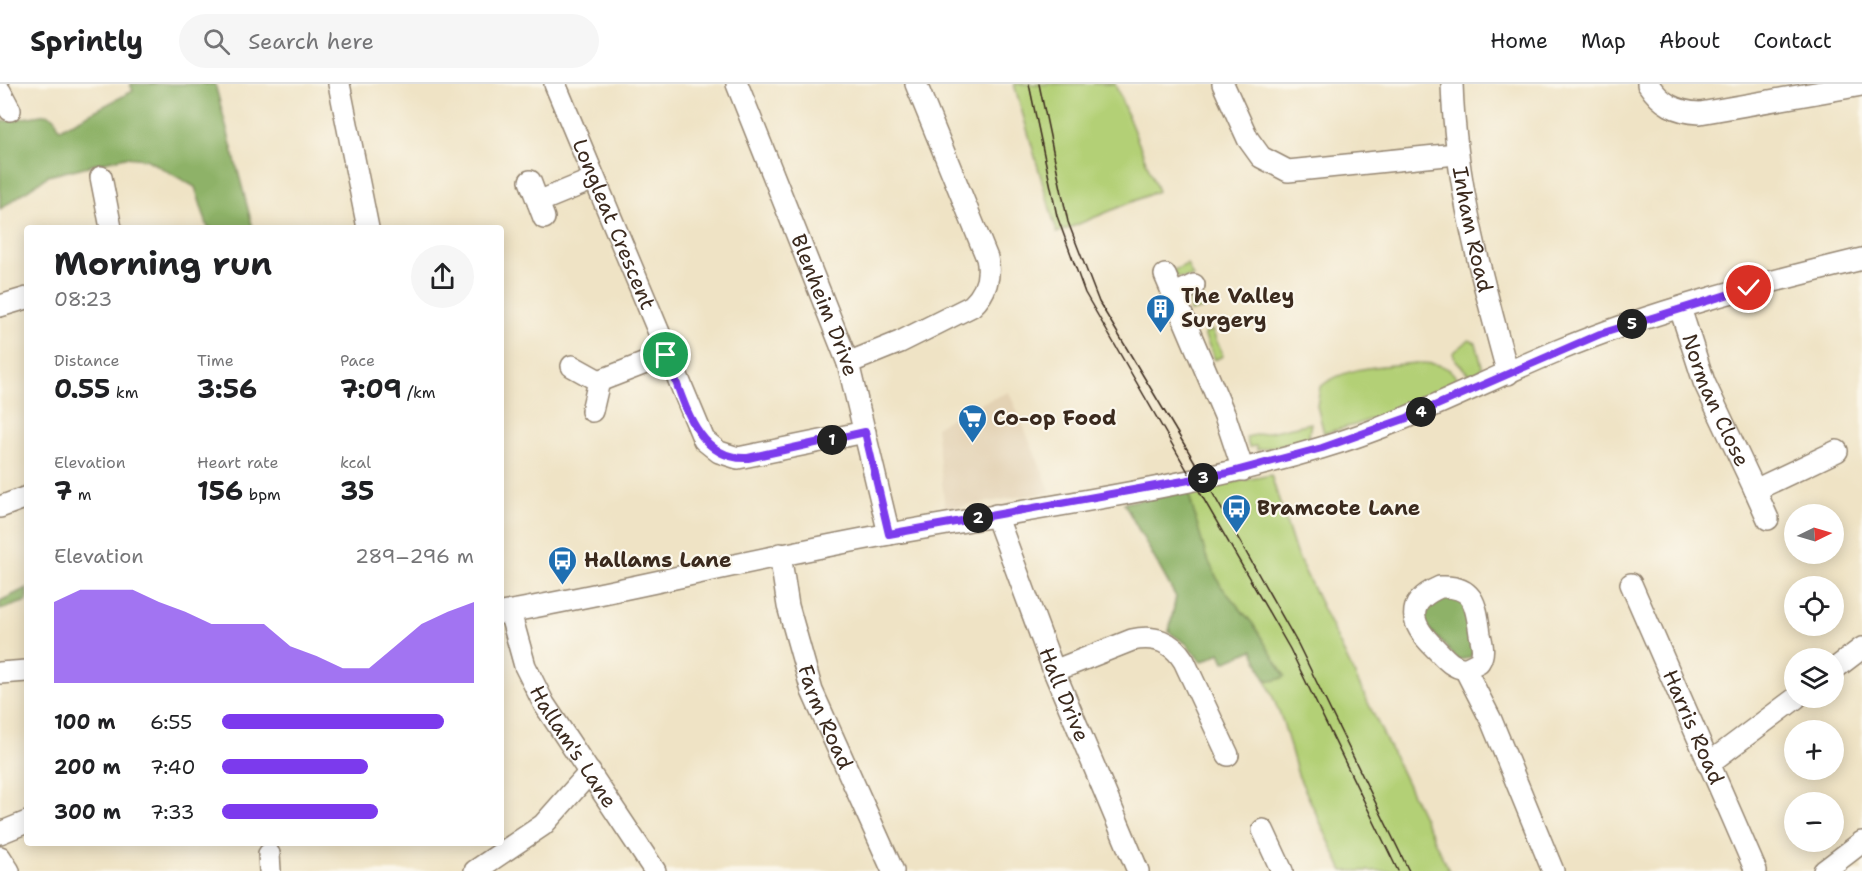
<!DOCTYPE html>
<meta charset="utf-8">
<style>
:root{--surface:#fff;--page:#f6f6f6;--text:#202124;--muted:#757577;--line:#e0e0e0;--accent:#7c3aed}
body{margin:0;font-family:"Shantell Sans",sans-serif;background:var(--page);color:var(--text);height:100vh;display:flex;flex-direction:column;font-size:22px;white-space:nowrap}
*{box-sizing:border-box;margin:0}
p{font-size:20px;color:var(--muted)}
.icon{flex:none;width:33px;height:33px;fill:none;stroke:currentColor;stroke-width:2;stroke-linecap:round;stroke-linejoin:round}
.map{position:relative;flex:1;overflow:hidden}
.details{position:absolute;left:24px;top:141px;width:480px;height:621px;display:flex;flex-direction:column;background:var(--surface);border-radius:6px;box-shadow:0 3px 15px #0003}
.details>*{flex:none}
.needle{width:39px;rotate:85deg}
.controls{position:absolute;left:1784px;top:420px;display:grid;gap:12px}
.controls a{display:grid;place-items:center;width:60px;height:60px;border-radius:50%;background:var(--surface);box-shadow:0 3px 15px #0003;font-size:30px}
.pin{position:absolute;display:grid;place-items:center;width:51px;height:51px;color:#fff;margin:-26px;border:3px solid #fff;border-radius:50%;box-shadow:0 2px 6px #0007}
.km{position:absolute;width:30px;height:30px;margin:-15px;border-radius:50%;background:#222;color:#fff;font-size:16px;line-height:30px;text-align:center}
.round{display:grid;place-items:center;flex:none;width:63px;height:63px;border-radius:32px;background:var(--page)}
.overview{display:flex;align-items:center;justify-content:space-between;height:102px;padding:0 30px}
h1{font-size:33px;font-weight:700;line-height:45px}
.metrics{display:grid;grid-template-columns:repeat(3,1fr);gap:9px;height:102px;padding:6px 30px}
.metrics div{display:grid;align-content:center}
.metrics b{font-size:26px;font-weight:700}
.metrics small{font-size:16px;font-weight:400}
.metrics p{font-size:16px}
.chart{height:168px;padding:12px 30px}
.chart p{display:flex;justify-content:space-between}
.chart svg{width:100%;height:108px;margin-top:6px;fill:var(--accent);opacity:.7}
ul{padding:0 30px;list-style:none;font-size:20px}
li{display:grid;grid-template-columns:96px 72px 1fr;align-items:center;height:45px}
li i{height:15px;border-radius:8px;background:var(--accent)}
header{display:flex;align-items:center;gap:36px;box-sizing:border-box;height:84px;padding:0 30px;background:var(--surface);border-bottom:2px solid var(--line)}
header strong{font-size:28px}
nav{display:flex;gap:33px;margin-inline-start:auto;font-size:21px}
.search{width:420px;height:54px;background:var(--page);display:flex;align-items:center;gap:15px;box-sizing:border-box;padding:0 21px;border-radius:33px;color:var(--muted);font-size:22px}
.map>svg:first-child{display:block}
</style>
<header>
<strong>Sprintly</strong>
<div class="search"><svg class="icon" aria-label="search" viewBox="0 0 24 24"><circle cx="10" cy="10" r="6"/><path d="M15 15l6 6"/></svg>Search here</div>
<nav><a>Home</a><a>Map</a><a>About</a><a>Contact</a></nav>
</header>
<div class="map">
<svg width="1862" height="787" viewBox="0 0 1862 787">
<rect width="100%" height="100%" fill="#fbf7ec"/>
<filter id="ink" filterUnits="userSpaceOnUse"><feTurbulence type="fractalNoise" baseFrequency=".0167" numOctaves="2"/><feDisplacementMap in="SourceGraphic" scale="12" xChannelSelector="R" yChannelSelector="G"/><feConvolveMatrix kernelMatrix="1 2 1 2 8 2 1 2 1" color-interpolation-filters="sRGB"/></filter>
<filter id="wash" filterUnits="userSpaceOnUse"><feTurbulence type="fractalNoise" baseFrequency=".008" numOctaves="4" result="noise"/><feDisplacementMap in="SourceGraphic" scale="24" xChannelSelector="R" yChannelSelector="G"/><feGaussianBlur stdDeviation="1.35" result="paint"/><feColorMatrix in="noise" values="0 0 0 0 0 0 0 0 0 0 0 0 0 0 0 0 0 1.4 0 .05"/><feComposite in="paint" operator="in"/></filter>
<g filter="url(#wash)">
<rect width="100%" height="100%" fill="#efe3c5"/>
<polygon fill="#e3d2b4" points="1009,308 1051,408 945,425 936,343 964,326"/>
<g fill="#b3d076" stroke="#777d4a" stroke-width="1.5">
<polygon points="1014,0 1115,0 1158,107 1057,149"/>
<path d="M1187 180 1193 193C1184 194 1177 196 1172 187Z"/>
<polygon points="1198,205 1206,224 1190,228 1190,214"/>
<polygon points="1212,246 1223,272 1215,276 1204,250"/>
<polygon points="1469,256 1476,259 1482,282 1478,290 1471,293 1455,275 1453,269"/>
<path d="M1416 279C1435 279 1453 280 1459 301L1355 341 1324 349 1317 322 1320 303C1345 282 1384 282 1416 279Z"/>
<polygon points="1311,339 1308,355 1257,366 1256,362 1249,363 1246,353"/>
<polygon points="1271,391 1296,469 1449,787 1343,787 1298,691 1283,638 1246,547 1193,568 1187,560 1169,548 1176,513 1124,419"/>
</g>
<g fill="#8eb267" stroke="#646e42" stroke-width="1.5">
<polygon points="130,0 215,0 253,144 208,144 195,103 146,75 125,73 48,92 0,125 0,38 47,30 54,33 60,45 133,7"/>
<path d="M1188 407 1206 472 1221 502 1253 540 1285 592C1278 597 1272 598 1265 595L1253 566 1224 578 1220 569 1201 578 1187 560 1169 548 1176 513 1124 419Z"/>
<polygon points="27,504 27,517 0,526 0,517"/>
<polygon points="1454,511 1467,521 1474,568 1469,574 1458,576 1423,538 1425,523 1436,514"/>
</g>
</g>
<g filter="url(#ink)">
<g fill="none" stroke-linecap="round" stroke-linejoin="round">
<defs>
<g id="minor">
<polyline points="339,0 368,144"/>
<path id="s1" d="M555 0 704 356 719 368 738 374 865 348"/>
<path id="s2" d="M737 0 848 279 889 450"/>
<polyline points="1223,0 1248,55 1261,73 1288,87 1456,70"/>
<path id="s3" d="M1452 0C1455 99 1482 195 1508 290"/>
<path d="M1648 0C1661 20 1676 28 1700 29L1862 1"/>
<polyline points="0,7 10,26"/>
<polyline points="101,93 111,144"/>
<polyline points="530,97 544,134"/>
<polyline points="538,118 594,95"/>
<polyline points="1165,191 1225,332 1243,386"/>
<polyline points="1173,211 1194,201"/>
<polyline points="0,222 27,214"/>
<path id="s4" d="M1680 224 1704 298 1755 406 1837 367"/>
<path d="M848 279 900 258 972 222C986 209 991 192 987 174L916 0"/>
<polyline points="572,282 599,297 592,327"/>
<polyline points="599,297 666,271"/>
<polyline points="1755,406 1768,435"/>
<polyline points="0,423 27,413"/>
<path id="s5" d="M996 431 1054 587 1138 787"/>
<path id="s6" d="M780 470 788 522 812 607 893 787"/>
<path id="s7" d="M1631 500 1756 787"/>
<path d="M1440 503C1475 501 1476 522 1480 550 1482 560 1485 569 1479 578L1465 585C1451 583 1444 573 1435 564 1411 541 1403 519 1440 503Z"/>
<path id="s8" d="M510 528 525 582 544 620 655 787"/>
<path d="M501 529C631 506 760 473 890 450 1034 424 1180 406 1321 364 1403 340 1478 300 1557 267 1655 226 1759 200 1862 175"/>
<polyline points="1465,585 1491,636 1553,787"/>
<polyline points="1833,586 1862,564"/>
<path d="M1054 587 1132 556C1154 551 1172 557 1184 577L1228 671"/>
<polyline points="0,589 27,587"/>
<polyline points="1708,680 1796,614"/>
<polyline points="1263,746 1282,787"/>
<polyline points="0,749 27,738"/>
<polyline points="269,770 270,787"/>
<polyline points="0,773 9,787"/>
<polyline points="475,787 543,741 590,688"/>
<polyline points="1824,787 1862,758"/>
</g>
</defs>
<use href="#minor" stroke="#958672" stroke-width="24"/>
<use href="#minor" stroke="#fff" stroke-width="21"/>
<g stroke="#3b2a1e" stroke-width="1.5">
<polyline points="1029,0 1057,132 1085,209 1290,565 1398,787"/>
<polyline points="1039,0 1068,138 1099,218 1199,385 1298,560 1409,787"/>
</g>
</g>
</g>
<g fill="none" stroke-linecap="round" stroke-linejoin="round" filter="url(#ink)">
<defs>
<path id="route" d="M666 271C683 311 694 377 748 374L865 348 889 450 1228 389 1322 364 1407 334 1600 250 1749 204"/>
</defs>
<use href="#route" stroke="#fff" stroke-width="12"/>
<use href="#route" stroke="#7c3aed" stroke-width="8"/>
</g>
<defs>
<symbol id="building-pin" viewBox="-11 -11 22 30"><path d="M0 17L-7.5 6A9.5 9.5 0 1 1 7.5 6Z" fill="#1f6fb2" stroke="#fbf7ec"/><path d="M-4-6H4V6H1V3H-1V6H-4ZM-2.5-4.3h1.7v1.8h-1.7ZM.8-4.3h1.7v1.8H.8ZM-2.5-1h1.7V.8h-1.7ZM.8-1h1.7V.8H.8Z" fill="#fff"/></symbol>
<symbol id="supermarket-pin" viewBox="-11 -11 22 30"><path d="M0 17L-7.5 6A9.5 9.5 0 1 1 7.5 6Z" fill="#1f6fb2" stroke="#fbf7ec"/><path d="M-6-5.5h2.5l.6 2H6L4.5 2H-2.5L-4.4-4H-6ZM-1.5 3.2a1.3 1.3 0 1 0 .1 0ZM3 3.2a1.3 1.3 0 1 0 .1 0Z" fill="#fff"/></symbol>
<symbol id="bus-pin" viewBox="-11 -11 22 30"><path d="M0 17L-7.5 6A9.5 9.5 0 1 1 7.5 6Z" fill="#1f6fb2" stroke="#fbf7ec"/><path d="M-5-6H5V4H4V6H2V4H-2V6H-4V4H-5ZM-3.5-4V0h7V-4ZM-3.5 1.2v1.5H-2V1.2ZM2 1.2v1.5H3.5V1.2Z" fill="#fff"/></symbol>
</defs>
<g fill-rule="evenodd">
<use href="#building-pin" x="1144" y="208" width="33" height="45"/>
<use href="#supermarket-pin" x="956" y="318" width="33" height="45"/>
<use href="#bus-pin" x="1220" y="408" width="33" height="45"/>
<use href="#bus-pin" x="546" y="460" width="33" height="45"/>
</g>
<g text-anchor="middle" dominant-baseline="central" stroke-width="4.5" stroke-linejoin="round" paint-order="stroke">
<g font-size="21" fill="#3b2a1e" stroke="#fbf7ec">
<text stroke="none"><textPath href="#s1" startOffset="152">Longleat Crescent</textPath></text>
<text stroke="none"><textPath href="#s3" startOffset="147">Inham Road</textPath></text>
<text stroke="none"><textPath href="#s2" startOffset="238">Blenheim Drive</textPath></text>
<text stroke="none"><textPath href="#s4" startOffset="99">Norman Close</textPath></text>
<text stroke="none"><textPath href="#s5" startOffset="192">Hall Drive</textPath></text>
<text stroke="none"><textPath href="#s6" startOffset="170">Farm Road</textPath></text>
<text stroke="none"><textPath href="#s7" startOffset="156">Harris Road</textPath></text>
<text stroke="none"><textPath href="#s8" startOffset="150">Hallam's Lane</textPath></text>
</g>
<g font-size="21" font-weight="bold" fill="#3b2a1e" stroke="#fbf7ec" text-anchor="start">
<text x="1181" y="212">The Valley<tspan x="1181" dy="24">Surgery</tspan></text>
<text x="993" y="334">Co-op Food</text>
<text x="1257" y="424">Bramcote Lane</text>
<text x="584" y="476">Hallams Lane</text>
</g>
</g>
</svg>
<div class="controls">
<a><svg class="needle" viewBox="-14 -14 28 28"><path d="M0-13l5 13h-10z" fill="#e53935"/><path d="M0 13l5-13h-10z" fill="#757577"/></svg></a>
<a><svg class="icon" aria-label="locate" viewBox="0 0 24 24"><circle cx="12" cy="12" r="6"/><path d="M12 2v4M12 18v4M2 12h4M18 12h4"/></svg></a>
<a><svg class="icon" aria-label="layers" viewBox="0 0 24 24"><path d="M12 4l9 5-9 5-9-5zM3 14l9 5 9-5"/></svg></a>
<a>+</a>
<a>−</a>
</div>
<div class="pin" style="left:666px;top:271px;background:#1e9e55"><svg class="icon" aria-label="arrive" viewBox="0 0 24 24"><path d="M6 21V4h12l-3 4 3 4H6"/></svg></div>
<div class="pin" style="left:1749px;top:204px;background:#d93025"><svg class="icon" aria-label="check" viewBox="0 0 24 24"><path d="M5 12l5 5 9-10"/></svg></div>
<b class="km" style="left:832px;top:356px">1</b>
<b class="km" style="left:978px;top:434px">2</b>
<b class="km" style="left:1203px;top:394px">3</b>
<b class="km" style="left:1421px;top:328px">4</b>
<b class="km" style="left:1632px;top:240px">5</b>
<section class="details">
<div class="overview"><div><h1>Morning run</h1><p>08:23</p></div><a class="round"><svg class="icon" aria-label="share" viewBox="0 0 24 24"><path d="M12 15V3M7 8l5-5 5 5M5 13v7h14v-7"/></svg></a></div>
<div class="metrics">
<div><p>Distance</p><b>0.55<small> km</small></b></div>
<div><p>Time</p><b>3:56</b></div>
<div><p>Pace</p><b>7:09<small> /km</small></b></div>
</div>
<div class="metrics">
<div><p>Elevation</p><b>7<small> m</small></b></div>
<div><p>Heart rate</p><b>156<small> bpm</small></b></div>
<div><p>kcal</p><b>35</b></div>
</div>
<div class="chart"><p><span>Elevation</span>289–296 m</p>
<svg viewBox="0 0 160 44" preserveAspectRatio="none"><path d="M0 44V11L10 6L20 6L30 6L40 11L50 15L60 20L70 20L80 20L90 29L100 33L110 38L120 38L130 29L140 20L150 15L160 11V44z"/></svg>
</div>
<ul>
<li><b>100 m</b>6:55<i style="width:88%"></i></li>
<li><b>200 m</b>7:40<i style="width:58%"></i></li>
<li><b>300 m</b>7:33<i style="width:62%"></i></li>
</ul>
</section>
</div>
